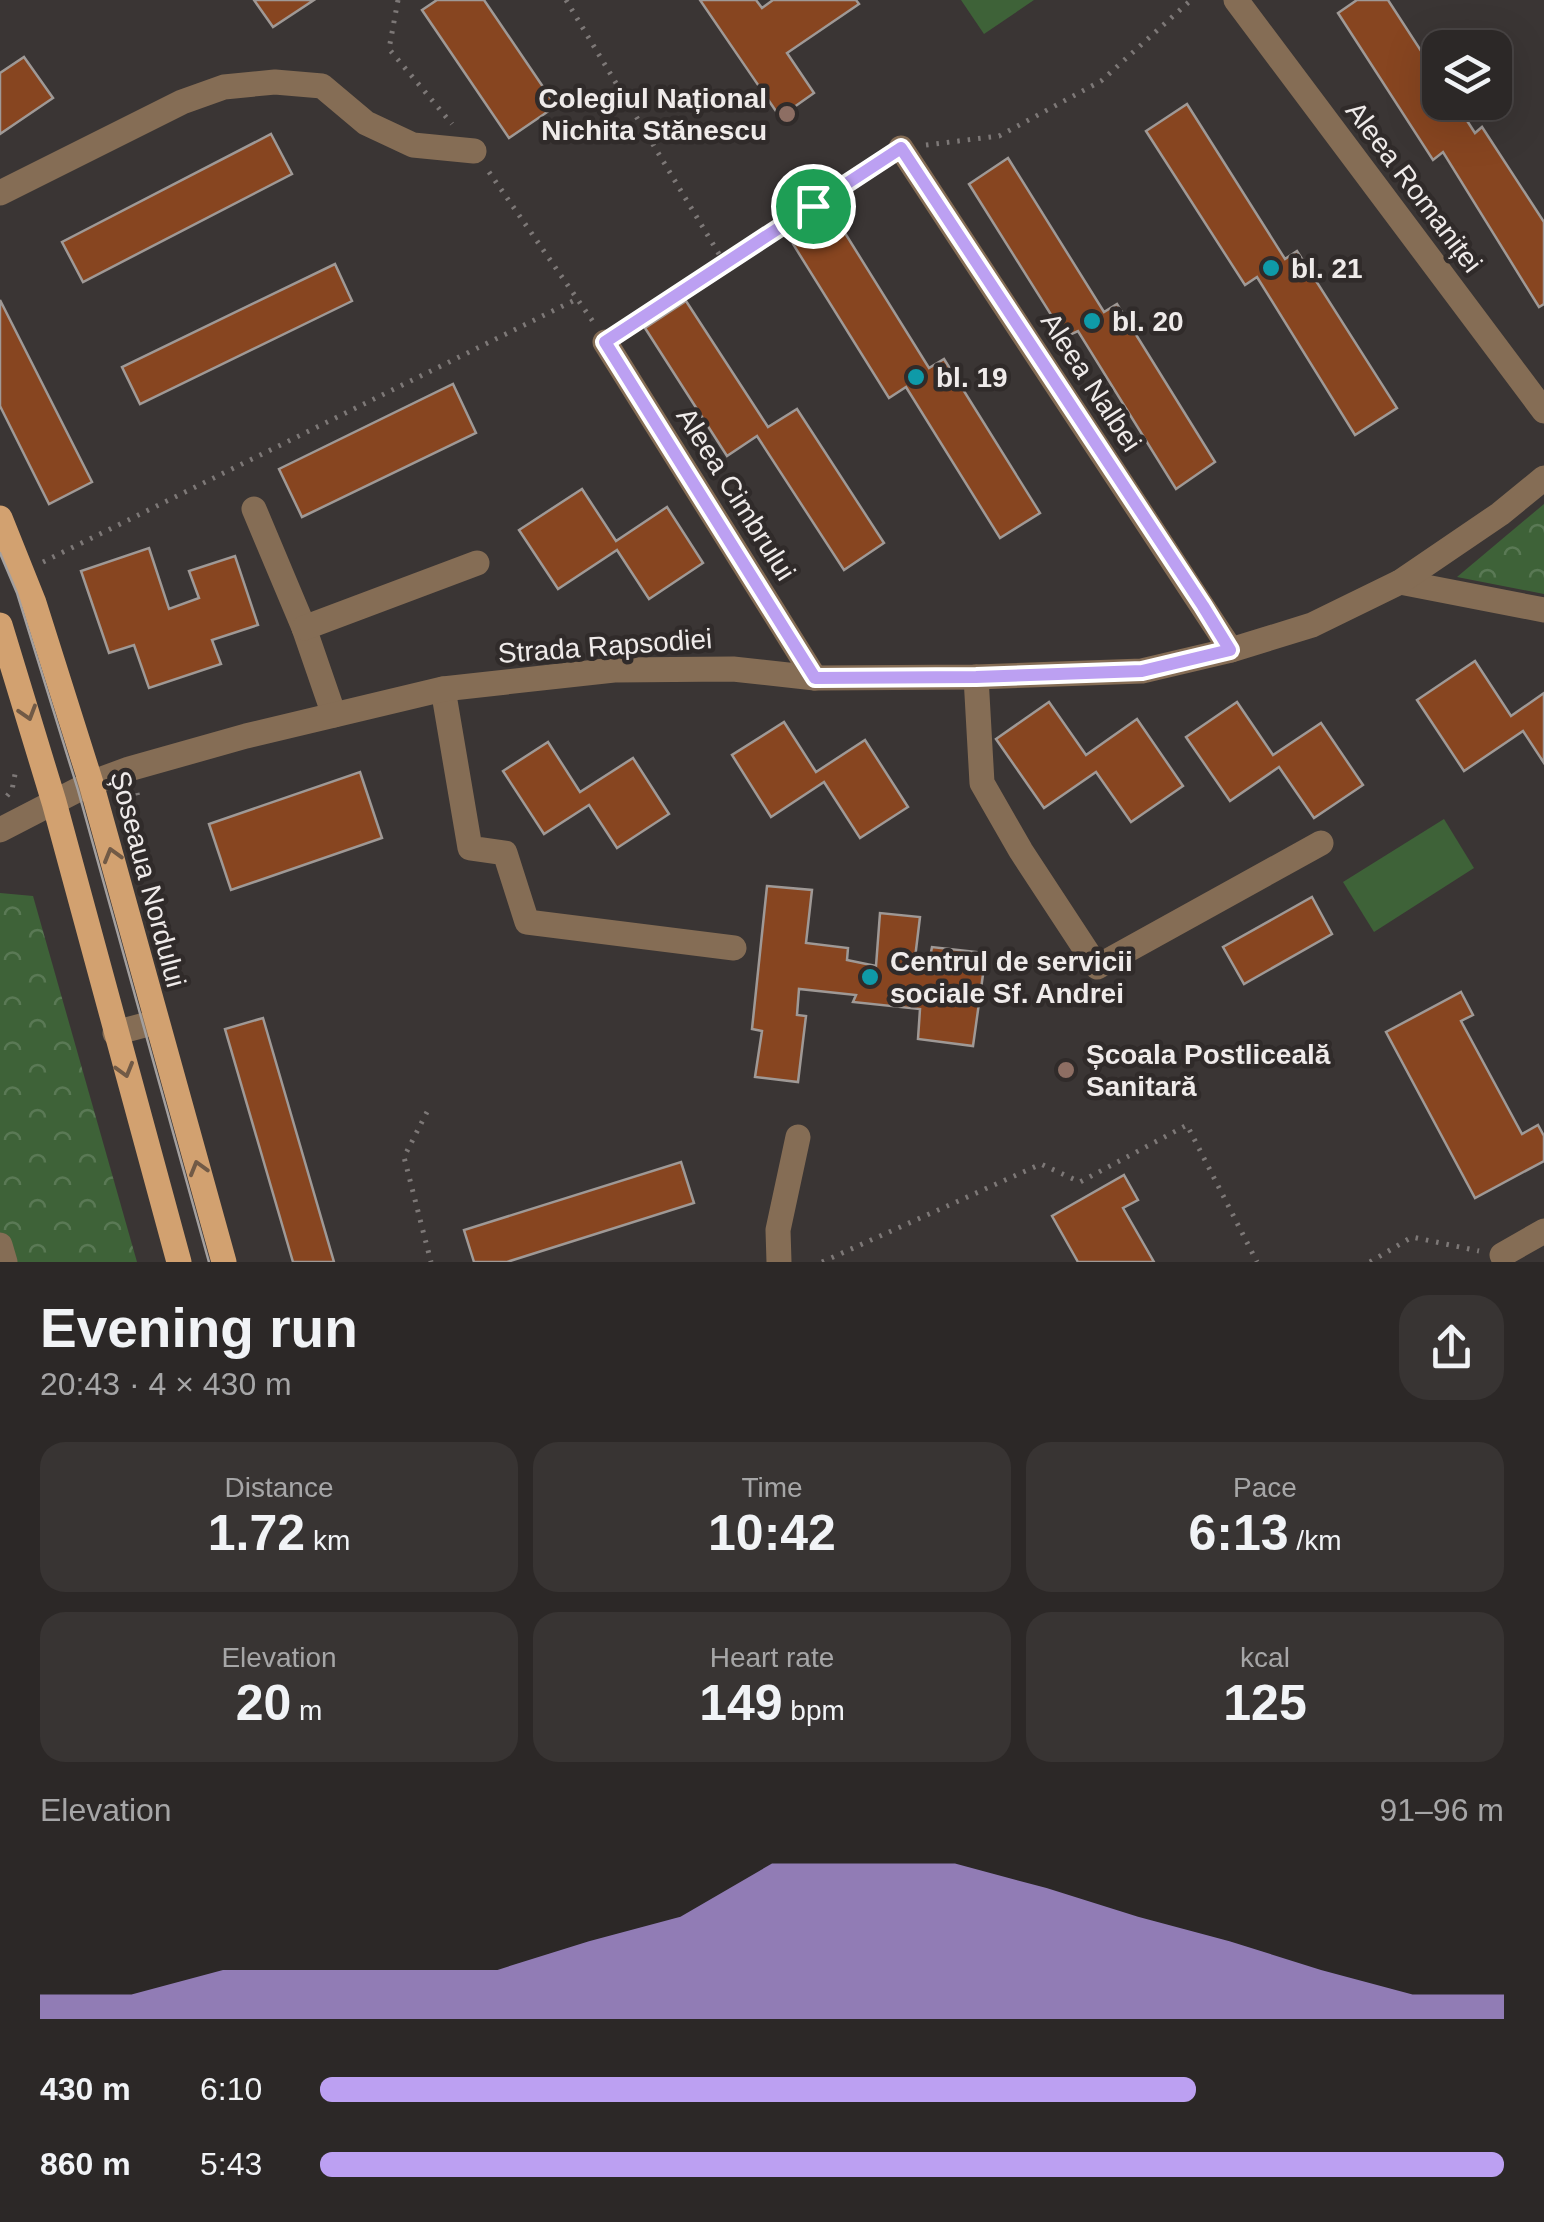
<!DOCTYPE html>
<meta charset="utf-8">
<style>
:root{--surface:#2c2827;--page:#383433;--text:#f1f3f6;--muted:#a6a6a7;--line:#484444;--accent:#bca0f2}
body{margin:0;font-family:Helvetica,sans-serif;background:var(--page);color:var(--text);height:100vh;display:flex;flex-direction:column;font-size:38px;white-space:nowrap}
*{box-sizing:border-box;margin:0}
p{font-size:32px;color:var(--muted)}
.icon{flex:none;width:55px;height:55px;fill:none;stroke:currentColor;stroke-width:2;stroke-linecap:round;stroke-linejoin:round}
.map{position:relative;height:1262px;overflow:hidden}
.panel{display:flex;flex-direction:column;background:var(--surface);flex:1}
.panel>*{flex:none}
.buttons{position:absolute;left:1422px;top:30px;display:grid;gap:20px}
.buttons a{display:grid;place-items:center;width:90px;height:90px;border-radius:20px;background:var(--surface);box-shadow:0 10px 40px #0002,0 0 0 2px var(--line);font-size:50px}
.pin{position:absolute;display:grid;place-items:center;width:85px;height:85px;color:#fff;margin:-42px;border:5px solid #fff;border-radius:50%;box-shadow:0 2px 10px #0007}
.round{display:grid;place-items:center;flex:none;width:105px;height:105px;border-radius:30px;background:var(--page)}
.summary{display:flex;align-items:center;justify-content:space-between;height:170px;padding:0 40px}
h1{font-size:55px;font-weight:800;line-height:75px}
.figures{display:grid;grid-template-columns:repeat(3,1fr);gap:15px;height:170px;padding:10px 40px}
.figures div{display:grid;align-content:center;border-radius:25px;background:var(--page);text-align:center}
.figures b{font-size:50px;font-weight:800}
.figures small{font-size:28px;font-weight:400}
.figures p{font-size:28px}
.chart{height:280px;padding:20px 40px}
.chart p{display:flex;justify-content:space-between}
.chart svg{width:100%;height:180px;margin-top:10px;fill:var(--accent);opacity:.7}
ul{padding:0 40px;list-style:none;font-size:32px}
li{display:grid;grid-template-columns:160px 120px 1fr;align-items:center;height:75px}
li i{height:25px;border-radius:12px;background:var(--accent)}
.map>svg:first-child{display:block}
</style>
<div class="map">
<svg width="1544" height="1262" viewBox="0 0 1544 1262">
<defs>
<pattern id="park-crowns" width="20" height="18" patternUnits="userSpaceOnUse" patternTransform="scale(2.5)"><rect width="20" height="18" fill="#3e6238"/><path d="M2 6a3 3 0 1 1 6 0M12 15a3 3 0 1 1 6 0" fill="none" stroke="#5a7955"/></pattern>
</defs>
<rect width="100%" height="100%" fill="#3a3534"/>
<g fill="url(#park-crowns)">
<polygon points="1544,504 1544,594 1457,577"/>
<polygon points="0,893 33,896 137,1262 0,1262"/>
</g>
<g fill="#3e6238">
<polygon points="961,0 1034,0 984,34"/>
<polygon points="1444,819 1474,868 1374,932 1343,882"/>
</g>
<g fill="#874520" stroke="#9f9996" stroke-width="2.5">
<polygon points="254,0 314,0 273,27"/>
<polygon points="437,0 484,0 556,106 509,138 422,10"/>
<polygon points="700,0 756,0 762,8 773,0 856,0 859,4 787,53 814,93 780,117"/>
<polygon points="1357,0 1388,0 1440,80 1440,102 1455,102 1475,133 1482,127 1544,222 1544,304 1539,307 1443,152 1433,160 1338,13"/>
<polygon points="24,57 53,98 0,134 0,73"/>
<polygon points="1187,104 1285,259 1297,251 1397,408 1355,435 1257,277 1245,285 1146,131"/>
<polygon points="271,134 292,174 83,282 62,242"/>
<polygon points="1008,158 1104,312 1117,304 1215,462 1176,489 1078,331 1065,337 969,184"/>
<polygon points="835,217 929,368 944,359 1040,513 1000,538 906,387 889,398 793,244"/>
<polygon points="335,264 352,301 140,404 122,367"/>
<polygon points="0,300 92,482 49,504 0,406"/>
<polygon points="686,301 768,427 797,409 884,543 844,570 757,436 727,456 645,328"/>
<polygon points="453,384 476,433 302,517 279,469"/>
<polygon points="582,489 616,541 667,507 703,563 649,599 617,550 558,589 519,530"/>
<polygon points="149,548 169,609 199,598 189,571 235,556 258,625 212,640 221,664 149,688 134,645 109,653 81,571"/>
<polygon points="1475,661 1511,716 1544,693 1544,763 1523,731 1464,771 1417,700"/>
<polygon points="1049,702 1086,755 1137,719 1183,786 1131,822 1096,772 1044,808 996,739"/>
<polygon points="1237,702 1273,755 1321,723 1363,785 1314,818 1279,767 1230,801 1186,737"/>
<polygon points="784,722 816,772 865,740 908,807 860,838 824,782 771,817 732,755"/>
<polygon points="548,742 580,792 633,758 669,814 617,848 589,805 544,834 503,771"/>
<polygon points="360,772 382,838 231,890 209,824"/>
<polygon points="767,886 812,890 806,943 848,948 847,960 876,966 880,913 920,917 915,958 929,962 932,947 986,953 973,1046 918,1039 920,1009 853,1002 856,995 799,989 797,1015 806,1016 798,1082 755,1077 762,1031 752,1029"/>
<polygon points="1312,897 1332,934 1244,984 1223,947"/>
<polygon points="1461,992 1473,1015 1461,1021 1522,1134 1538,1125 1544,1136 1544,1161 1475,1198 1386,1032"/>
<polygon points="263,1018 334,1262 293,1262 225,1029"/>
<polygon points="681,1162 694,1203 507,1262 474,1262 464,1230"/>
<polygon points="1124,1175 1138,1200 1123,1208 1154,1262 1078,1262 1052,1216"/>
</g>
<g fill="none" stroke-linecap="round" stroke-linejoin="round">
<g stroke="#7d7877" stroke-width="5" stroke-dasharray="2.5 8" stroke-linecap="butt">
<polyline points="398,0 389,49 452,124"/>
<polyline points="566,0 725,264"/>
<polyline points="926,145 999,136 1101,81 1191,0"/>
<polyline points="489,172 594,323"/>
<polyline points="625,328 880,162"/>
<polyline points="43,562 579,298"/>
<polyline points="7,796 12,790 16,769"/>
<polyline points="123,809 138,797 137,793"/>
<polyline points="427,1112 404,1157 431,1262"/>
<polyline points="822,1262 1041,1164 1080,1182 1187,1125 1257,1262"/>
<polyline points="1370,1262 1412,1237 1479,1251"/>
</g>
<g stroke="#856d55" stroke-width="25">
<polyline points="1236,0 1544,411"/>
<polyline points="901,148 1231,650"/>
<polyline points="0,193 182,102 224,87 275,82 322,86 366,123 413,145 474,151"/>
<polyline points="605,342 815,678"/>
<polyline points="254,509 304,628 334,715"/>
<polyline points="1400,582 1544,610"/>
<polyline points="304,628 477,563"/>
<polyline points="976,677 982,783 1021,851 1097,967 1321,843"/>
<polyline points="443,689 470,848 505,853 527,922 734,948"/>
<polyline points="0,830 91,783 129,769 246,736 443,689 614,670 733,669 815,678 976,677 1142,671 1231,650 1312,625 1400,582 1500,514 1544,478"/>
<polyline points="115,1033 156,1022"/>
<polyline points="0,1245 5,1262"/>
<polyline points="1502,1255 1544,1231"/>
<polyline points="779,1262 778,1230 798,1137"/>
</g>
<g stroke="#d2a170" stroke-width="25">
<polyline points="0,518 34,603 91,783 224,1262"/>
<polyline points="0,625 54,802 179,1262"/>
</g>
<polyline stroke="#a4a09f" stroke-width="2.5" points="0,553 17,593 78,790 209,1262"/>
</g>
<defs><path id="oneway-chevron" d="M-2-3.5L2.5 0L-2 3.5" fill="none" stroke-width="1.6" stroke-linecap="round" stroke-linejoin="round" transform="scale(2.5)"/></defs>
<g stroke="#715a46">
<use href="#oneway-chevron" transform="translate(28 713) rotate(73)"/>
<use href="#oneway-chevron" transform="translate(112 855) rotate(-106)"/>
<use href="#oneway-chevron" transform="translate(125 1070) rotate(74)"/>
<use href="#oneway-chevron" transform="translate(198 1168) rotate(-106)"/>
</g>
<g fill="none" stroke-linecap="round" stroke-linejoin="round">
<defs>
<polygon id="route" points="901,148 1203,606 1230,650 1142,671 976,677 815,678 605,342"/>
</defs>
<use href="#route" stroke="#fff" stroke-width="20"/>
<use href="#route" stroke="#bca0f2" stroke-width="12"/>
</g>
<g fill="#8d6e63" stroke="#302b2a" stroke-width="4">
<circle cx="787" cy="114" r="10"/>
<circle cx="1066" cy="1070" r="10"/>
</g>
<g fill="#0f9aa8" stroke="#302b2a" stroke-width="4">
<circle cx="1271" cy="268" r="10"/>
<circle cx="1092" cy="321" r="10"/>
<circle cx="916" cy="377" r="10"/>
<circle cx="870" cy="977" r="10"/>
</g>
<g text-anchor="middle" dominant-baseline="central" stroke-width="9" stroke-linejoin="round" paint-order="stroke">
<g font-size="28" font-weight="bold" fill="#efebea" stroke="#302b2a" text-anchor="start">
<text x="767" y="98" text-anchor="end">Colegiul Național<tspan x="767" dy="32">Nichita Stănescu</tspan></text>
<text x="1291" y="268">bl. 21</text>
<text x="1112" y="321">bl. 20</text>
<text x="936" y="377">bl. 19</text>
<text x="890" y="961">Centrul de servicii<tspan x="890" dy="32">sociale Sf. Andrei</tspan></text>
<text x="1086" y="1054">Școala Postliceală<tspan x="1086" dy="32">Sanitară</tspan></text>
</g>
<g font-size="28" fill="#efebea" stroke="#302b2a">
<text transform="translate(1414 187) rotate(53)">Aleea Romaniței</text>
<text transform="translate(1091 382) rotate(57)">Aleea Nalbei</text>
<text transform="translate(736 494) rotate(58)">Aleea Cimbrului</text>
<text transform="translate(605 646) rotate(-4)">Strada Rapsodiei</text>
<text transform="translate(148 879) rotate(75)">Șoseaua Nordului</text>
</g>
</g>
</svg>
<div class="buttons">
<a><svg class="icon" aria-label="layers" viewBox="0 0 24 24"><path d="M12 4l9 5-9 5-9-5zM3 14l9 5 9-5"/></svg></a>
</div>
<div class="pin" style="left:813px;top:206px;background:#1e9e55"><svg class="icon" aria-label="arrive" viewBox="0 0 24 24"><path d="M6 21V4h12l-3 4 3 4H6"/></svg></div>
</div>
<section class="panel">
<div class="summary"><div><h1>Evening run</h1><p>20:43 · 4 × 430 m</p></div><a class="round"><svg class="icon" aria-label="share" viewBox="0 0 24 24"><path d="M12 15V3M7 8l5-5 5 5M5 13v7h14v-7"/></svg></a></div>
<div class="figures">
<div><p>Distance</p><b>1.72<small> km</small></b></div>
<div><p>Time</p><b>10:42</b></div>
<div><p>Pace</p><b>6:13<small> /km</small></b></div>
</div>
<div class="figures">
<div><p>Elevation</p><b>20<small> m</small></b></div>
<div><p>Heart rate</p><b>149<small> bpm</small></b></div>
<div><p>kcal</p><b>125</b></div>
</div>
<div class="chart"><p><span>Elevation</span>91–96 m</p>
<svg viewBox="0 0 160 44" preserveAspectRatio="none"><path d="M0 44V38L10 38L20 32L30 32L40 32L50 32L60 25L70 19L80 6L90 6L100 6L110 12L120 19L130 25L140 32L150 38L160 38V44z"/></svg>
</div>
<ul>
<li><b>430 m</b>6:10<i style="width:74%"></i></li>
<li><b>860 m</b>5:43<i style="width:100%"></i></li>
</ul>
</section>
